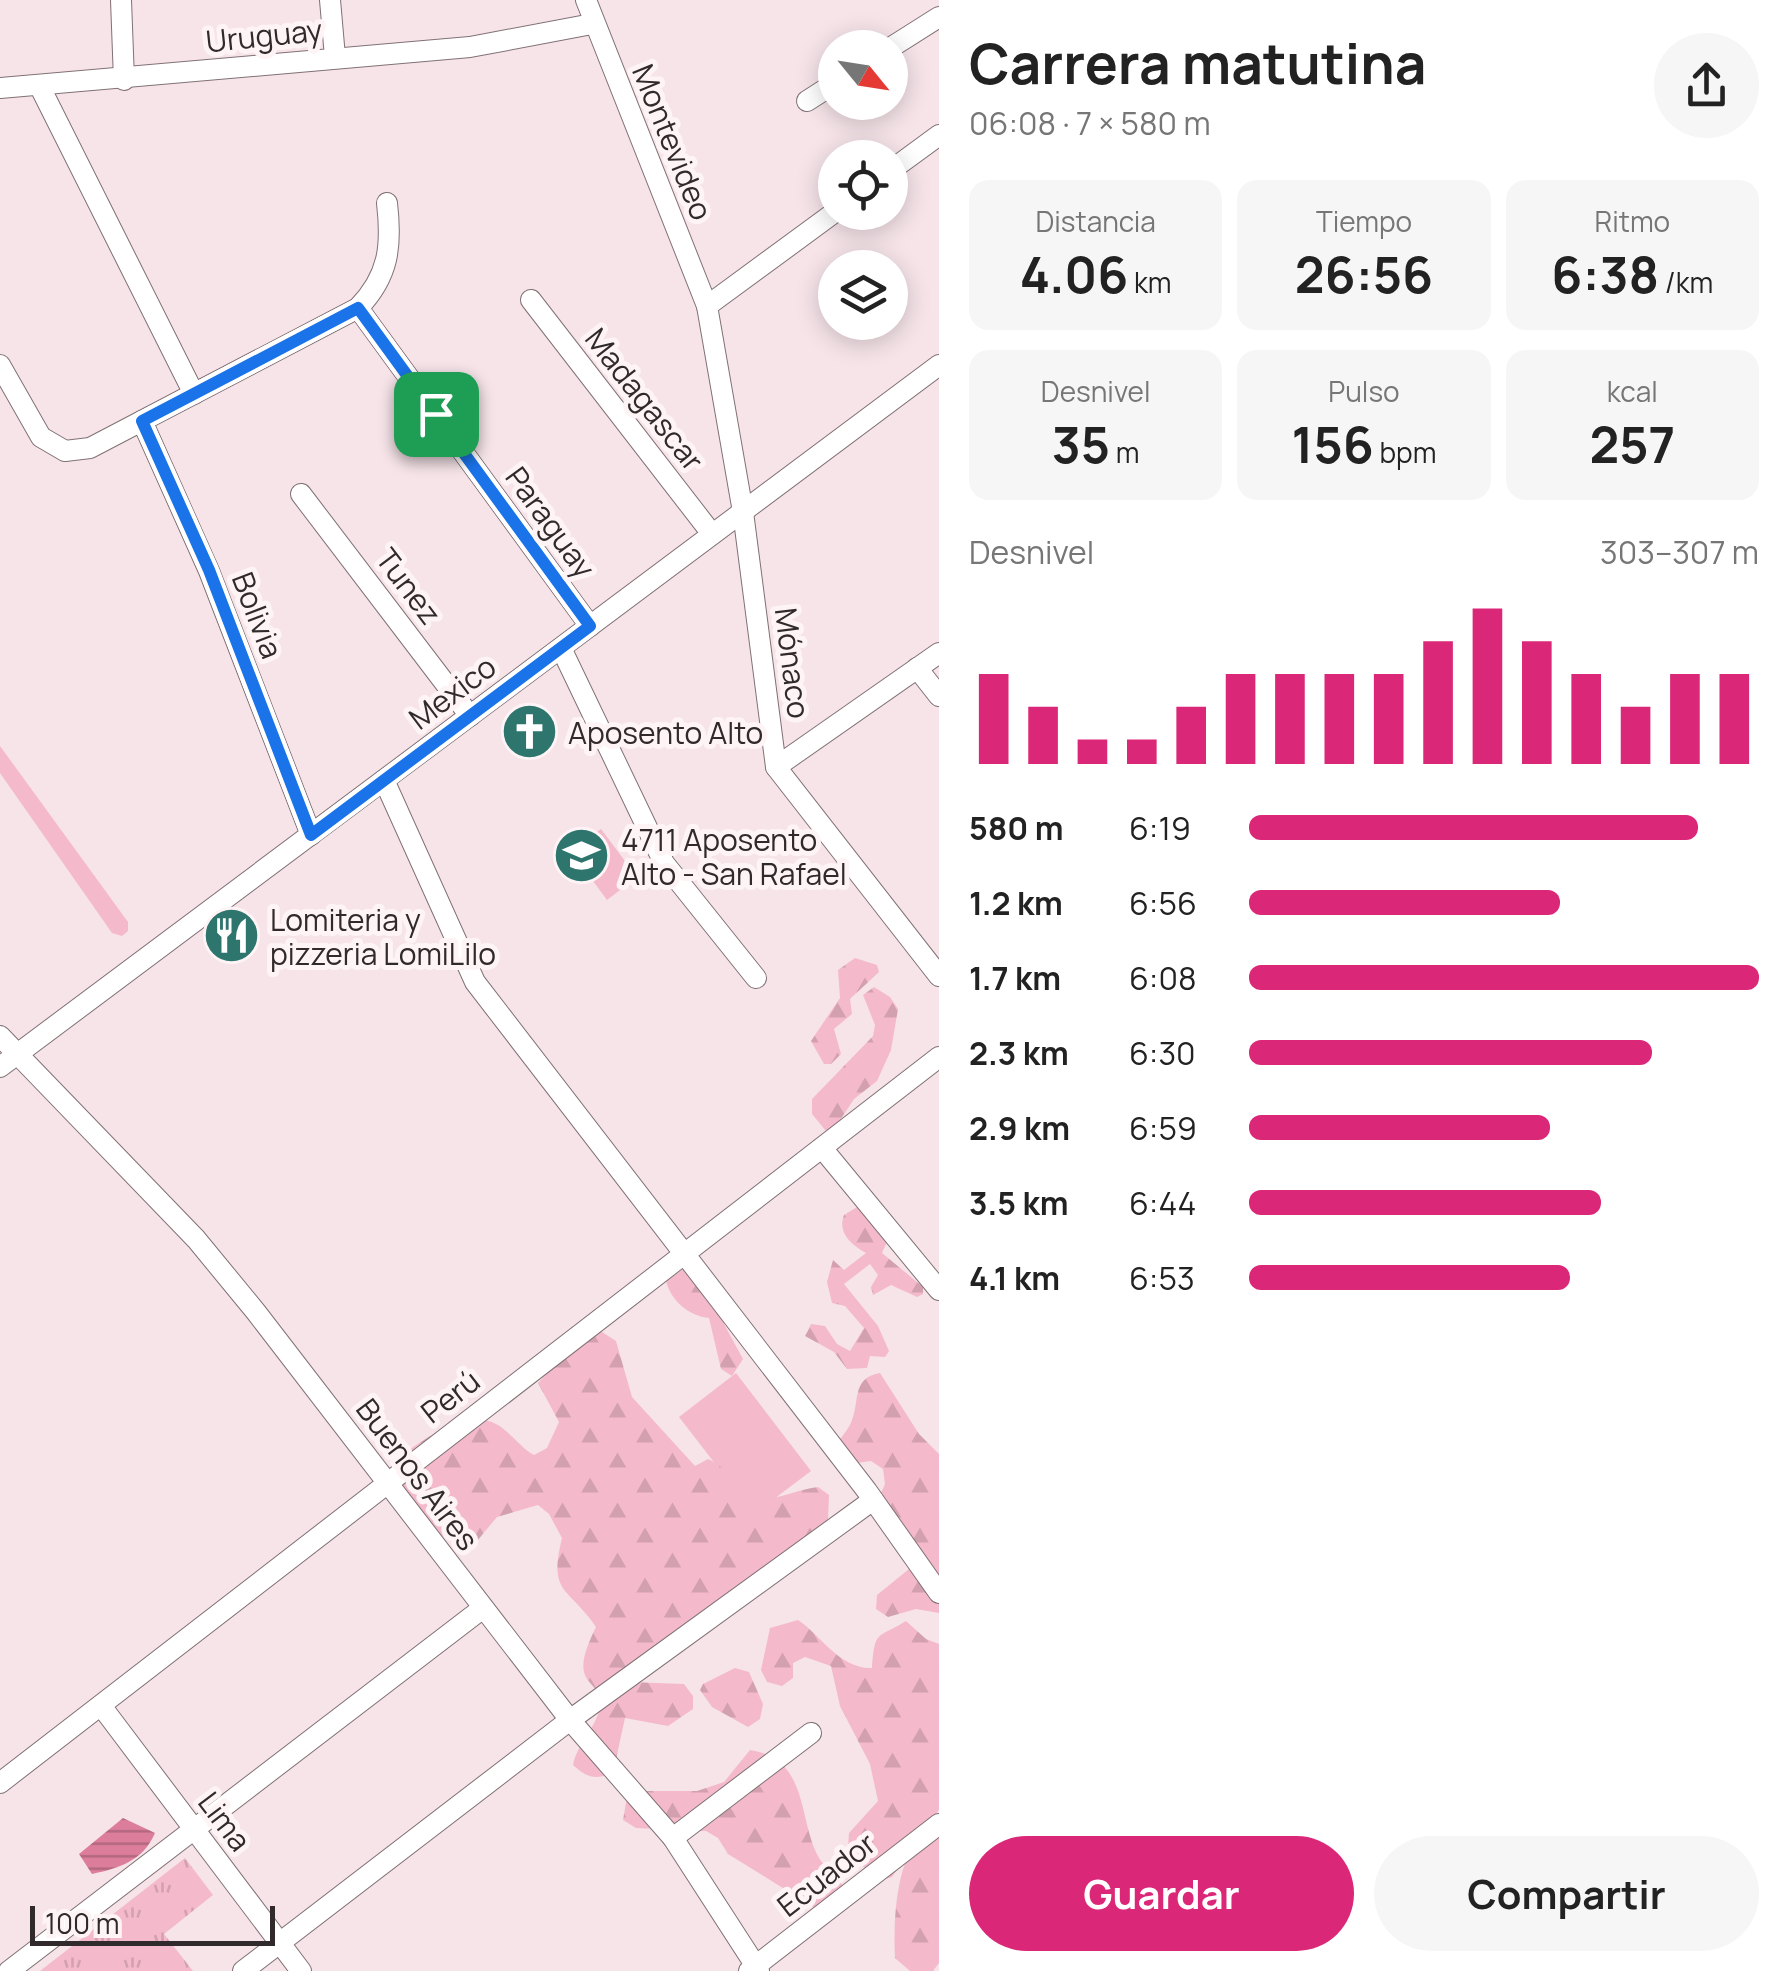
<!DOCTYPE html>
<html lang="es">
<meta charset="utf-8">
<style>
:root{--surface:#fff;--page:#f6f6f6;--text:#222;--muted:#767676;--accent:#db2777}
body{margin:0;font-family:Manrope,sans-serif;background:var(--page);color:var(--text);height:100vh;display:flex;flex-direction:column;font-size:38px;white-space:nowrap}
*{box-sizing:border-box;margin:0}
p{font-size:32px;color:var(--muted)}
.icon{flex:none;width:55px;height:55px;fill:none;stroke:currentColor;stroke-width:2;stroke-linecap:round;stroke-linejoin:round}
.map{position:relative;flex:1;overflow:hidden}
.sheet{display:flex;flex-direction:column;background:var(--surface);width:850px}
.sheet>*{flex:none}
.needle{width:65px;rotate:120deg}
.buttons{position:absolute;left:818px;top:30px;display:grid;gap:20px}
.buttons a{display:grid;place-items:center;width:90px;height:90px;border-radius:50%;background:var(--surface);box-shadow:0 5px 25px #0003;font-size:50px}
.scale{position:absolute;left:30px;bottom:25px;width:245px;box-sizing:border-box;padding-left:10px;border:5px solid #302a2c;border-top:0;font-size:28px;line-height:35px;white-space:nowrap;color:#302a2c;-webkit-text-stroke:8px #fef4f6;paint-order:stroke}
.pin{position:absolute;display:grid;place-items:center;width:85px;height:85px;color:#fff;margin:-42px;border-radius:20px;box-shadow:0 5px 15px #0006}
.round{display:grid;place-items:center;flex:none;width:105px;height:105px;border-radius:52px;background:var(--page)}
.summary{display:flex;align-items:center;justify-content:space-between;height:170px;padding:0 30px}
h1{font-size:55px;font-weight:700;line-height:75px}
.stats{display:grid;grid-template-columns:repeat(3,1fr);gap:15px;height:170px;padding:10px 30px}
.stats div{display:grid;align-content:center;border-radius:20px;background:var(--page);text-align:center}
.stats b{font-size:50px;font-weight:700}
.stats small{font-size:28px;font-weight:400}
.stats p{font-size:28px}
.chart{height:280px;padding:20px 30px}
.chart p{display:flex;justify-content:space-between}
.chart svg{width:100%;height:180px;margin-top:10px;stroke:var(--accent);stroke-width:6}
.button{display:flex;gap:20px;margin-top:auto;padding:20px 30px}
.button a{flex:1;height:115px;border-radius:60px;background:var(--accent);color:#fff;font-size:40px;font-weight:700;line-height:115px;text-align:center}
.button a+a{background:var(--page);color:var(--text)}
ul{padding:0 30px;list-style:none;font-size:32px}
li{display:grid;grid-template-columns:160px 120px 1fr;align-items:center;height:75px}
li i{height:25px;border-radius:12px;background:var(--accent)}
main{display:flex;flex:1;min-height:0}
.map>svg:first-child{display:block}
</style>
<main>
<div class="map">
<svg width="939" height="1971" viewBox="0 0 939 1971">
<defs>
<pattern id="forest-firs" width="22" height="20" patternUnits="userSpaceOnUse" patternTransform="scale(2.5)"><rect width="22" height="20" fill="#f4bacb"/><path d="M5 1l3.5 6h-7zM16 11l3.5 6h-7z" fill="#d2a0ae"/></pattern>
<pattern id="park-tufts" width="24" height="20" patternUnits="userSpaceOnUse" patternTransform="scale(2.5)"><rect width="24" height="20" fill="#f4bacb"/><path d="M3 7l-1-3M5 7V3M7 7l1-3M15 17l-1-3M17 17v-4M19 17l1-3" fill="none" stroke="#d2a0ae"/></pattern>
<pattern id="water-rules" width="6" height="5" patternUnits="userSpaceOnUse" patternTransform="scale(2.5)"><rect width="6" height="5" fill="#dc7d9c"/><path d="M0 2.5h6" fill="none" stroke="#b3677f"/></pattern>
</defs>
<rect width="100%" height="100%" fill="#f6e4e9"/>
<g fill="#f4bacb">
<polygon points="0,746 128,922 128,931 122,936 112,933 0,773"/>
<polygon points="601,829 637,877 607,900 571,851"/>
<polygon points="736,1373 811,1471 754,1514 679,1417"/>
</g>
<g fill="url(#forest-firs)">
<polygon points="855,958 877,965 879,972 850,999 852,1014 834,1029 841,1054 831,1064 824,1064 811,1041 840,998 838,970"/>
<polygon points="874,987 890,997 898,1009 891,1050 877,1081 854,1099 833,1131 826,1131 812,1114 812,1099 873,1036 875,1025 863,995"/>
<path d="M857 1207 876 1218 890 1235 882 1253 923 1287V1294L917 1297 891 1285 873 1295 871 1287 878 1275 870 1264 844 1284 878 1326 889 1351 885 1357 870 1356 867 1368 847 1369 834 1352 805 1336 811 1324 825 1326 837 1344 850 1351 864 1328 845 1306 832 1303 827 1282 833 1260 844 1270 866 1253C852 1245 837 1233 844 1215Z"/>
<path d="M685 1268 711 1300 743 1359 732 1376 721 1369 709 1318C689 1316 671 1301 666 1281Z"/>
<path d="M588 1330 602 1332 616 1341 632 1397 695 1466 708 1459C724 1466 726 1473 735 1486 755 1514 792 1489 818 1487L829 1495 828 1521 807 1561 630 1682 684 1684 693 1696V1709L668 1726 625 1718 613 1773C595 1780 587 1778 573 1765 577 1744 597 1726 600 1707 603 1675 564 1691 596 1627 568 1586 548 1595 562 1538L549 1514 538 1505 497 1517 472 1547H460L405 1512 400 1466 405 1452C432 1436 465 1406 498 1425 511 1433 520 1447 534 1455L547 1448 559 1422 538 1383Z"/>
<path d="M880 1373 919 1434 939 1454V1584L874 1508 885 1484 883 1469 871 1461 857 1463 835 1445C840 1439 846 1432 850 1425 861 1403 850 1378 880 1373Z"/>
<polygon points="909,1569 939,1591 939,1613 916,1609 888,1617 876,1609 877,1595"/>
<path d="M798 1620C821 1635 839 1669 872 1668 875 1629 877 1639 906 1621L926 1639 939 1644V1810L892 1877 885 1879 866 1870 848 1847 849 1833 878 1801 870 1764 840 1706 831 1666 805 1657 793 1663V1678L782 1686 767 1682 761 1670 770 1628Z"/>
<polygon points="735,1668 749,1672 763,1704 760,1719 748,1727 712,1707 700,1690 703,1684"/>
<path d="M750 1750C809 1759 798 1819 818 1856 825 1870 839 1875 846 1892L815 1908 728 1854 718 1838 706 1831 636 1828 623 1820 628 1791H697L724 1782Z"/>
<path d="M939 1823V1963L933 1971H910L895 1958C893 1919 895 1840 939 1823Z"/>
</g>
<polygon fill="url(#park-tufts)" points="185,1858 213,1895 164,1934 193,1971 40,1971"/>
<path fill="url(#water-rules)" d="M123 1818 155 1833C143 1861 119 1868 92 1874L79 1854Z"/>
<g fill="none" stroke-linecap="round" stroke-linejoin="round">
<defs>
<g id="minor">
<polyline points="121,0 124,80"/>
<polyline points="330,0 335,57"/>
<polyline points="586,0 707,306 743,512 776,767 939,976"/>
<polyline points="890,48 939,17"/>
<polyline points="39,85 194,394"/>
<polyline points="0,88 470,47 592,24"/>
<polyline points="807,101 835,83"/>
<polyline points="890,171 939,135"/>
<polyline points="531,300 712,534"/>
<polyline points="707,306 835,212"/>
<polyline points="358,308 590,626"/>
<path d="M0 365 41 437 65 451 90 448 358 308C389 276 392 246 387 203"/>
<polyline points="142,421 209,571 311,835"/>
<polyline points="301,494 470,716"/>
<polyline points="561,648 664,863 756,978"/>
<polyline points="917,668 939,696"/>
<polyline points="776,767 939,653"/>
<polyline points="384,780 475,982 867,1491 939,1593"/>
<polyline points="0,1036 196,1239 256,1312 570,1720 673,1838 759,1971"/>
<polyline points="0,1067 939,365"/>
<polyline points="822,1148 939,1290"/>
<polyline points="102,1707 301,1971"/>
<polyline points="0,1783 939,1057"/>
<polyline points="673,1838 811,1733"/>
<polyline points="9,1971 483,1608"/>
<polyline points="243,1971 570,1720 873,1500"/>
<polyline points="749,1971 939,1824"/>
</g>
</defs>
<use href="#minor" stroke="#807175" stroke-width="22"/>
<use href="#minor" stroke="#fff" stroke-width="20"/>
</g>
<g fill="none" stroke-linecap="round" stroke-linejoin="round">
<defs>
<polygon id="route" points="358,308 590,626 311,835 209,570 142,421"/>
</defs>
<use href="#route" stroke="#fff" stroke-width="20"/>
<use href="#route" stroke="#1a73e8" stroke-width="12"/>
</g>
<defs>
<symbol id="church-disc" viewBox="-11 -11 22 22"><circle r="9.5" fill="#2e756d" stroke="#fef4f6"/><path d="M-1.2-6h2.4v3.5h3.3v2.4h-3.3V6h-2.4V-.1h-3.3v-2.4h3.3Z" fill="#fff"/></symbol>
<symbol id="school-disc" viewBox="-11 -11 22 22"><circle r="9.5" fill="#2e756d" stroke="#fef4f6"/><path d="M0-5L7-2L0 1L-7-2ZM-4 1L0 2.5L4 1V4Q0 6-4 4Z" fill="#fff"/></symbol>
<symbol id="restaurant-disc" viewBox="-11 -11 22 22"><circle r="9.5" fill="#2e756d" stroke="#fef4f6"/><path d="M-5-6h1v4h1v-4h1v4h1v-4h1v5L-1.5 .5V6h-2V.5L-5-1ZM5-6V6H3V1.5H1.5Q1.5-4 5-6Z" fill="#fff"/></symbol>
</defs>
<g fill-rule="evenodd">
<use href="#church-disc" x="498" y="700" width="63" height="63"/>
<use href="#school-disc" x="550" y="824" width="63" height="63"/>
<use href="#restaurant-disc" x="200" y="904" width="63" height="63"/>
</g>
<g text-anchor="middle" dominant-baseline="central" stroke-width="10" stroke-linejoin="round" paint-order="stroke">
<g font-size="30" fill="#302a2c" stroke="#fef4f6">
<text transform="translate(264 35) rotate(-6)">Uruguay</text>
<text transform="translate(673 142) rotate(68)">Montevideo</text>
<text transform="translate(645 399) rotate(52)">Madagascar</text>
<text transform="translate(551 522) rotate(54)">Paraguay</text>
<text transform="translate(409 586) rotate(53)">Tunez</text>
<text transform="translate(258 615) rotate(69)">Bolivia</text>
<text transform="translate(793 663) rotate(83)">Mónaco</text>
<text transform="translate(452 692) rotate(-37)">Mexico</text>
<text transform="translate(450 1396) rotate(-38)">Perú</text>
<text transform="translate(418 1474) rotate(53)">Buenos Aires</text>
<text transform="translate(225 1821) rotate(53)">Lima</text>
<text transform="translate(826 1874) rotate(-38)">Ecuador</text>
</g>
<g font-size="30" fill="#302a2c" stroke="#fef4f6" text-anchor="start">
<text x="568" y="732">Aposento Alto</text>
<text x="621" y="839">4711 Aposento<tspan x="621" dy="34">Alto - San Rafael</tspan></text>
<text x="270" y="919">Lomiteria y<tspan x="270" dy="34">pizzeria LomiLilo</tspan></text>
</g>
</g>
</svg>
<div class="buttons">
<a><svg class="needle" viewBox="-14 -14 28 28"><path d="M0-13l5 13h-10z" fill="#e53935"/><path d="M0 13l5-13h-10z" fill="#767676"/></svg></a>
<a><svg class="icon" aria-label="locate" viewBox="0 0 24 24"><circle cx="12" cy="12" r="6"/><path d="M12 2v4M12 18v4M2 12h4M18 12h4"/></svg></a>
<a><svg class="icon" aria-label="layers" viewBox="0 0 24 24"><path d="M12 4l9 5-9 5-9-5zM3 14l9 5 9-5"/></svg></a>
</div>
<div class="scale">100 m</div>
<div class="pin" style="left:436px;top:414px;background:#1e9e55"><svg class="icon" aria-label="arrive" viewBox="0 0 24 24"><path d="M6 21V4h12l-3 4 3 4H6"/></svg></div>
</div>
<section class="sheet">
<div class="summary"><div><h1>Carrera matutina</h1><p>06:08 · 7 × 580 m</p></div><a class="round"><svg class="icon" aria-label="share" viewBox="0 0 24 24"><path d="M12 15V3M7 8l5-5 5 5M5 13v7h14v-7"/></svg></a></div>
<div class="stats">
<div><p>Distancia</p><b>4.06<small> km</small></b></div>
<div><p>Tiempo</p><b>26:56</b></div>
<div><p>Ritmo</p><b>6:38<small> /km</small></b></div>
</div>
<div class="stats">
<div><p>Desnivel</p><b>35<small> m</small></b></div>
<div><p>Pulso</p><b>156<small> bpm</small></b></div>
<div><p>kcal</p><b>257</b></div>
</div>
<div class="chart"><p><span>Desnivel</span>303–307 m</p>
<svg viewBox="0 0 160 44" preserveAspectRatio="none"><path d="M5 44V22M15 44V30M25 44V38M35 44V38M45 44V30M55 44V22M65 44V22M75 44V22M85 44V22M95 44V14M105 44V6M115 44V14M125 44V22M135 44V30M145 44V22M155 44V22"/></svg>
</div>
<ul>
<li><b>580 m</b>6:19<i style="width:88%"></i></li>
<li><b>1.2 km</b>6:56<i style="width:61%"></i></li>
<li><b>1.7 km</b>6:08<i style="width:100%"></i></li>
<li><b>2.3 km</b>6:30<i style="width:79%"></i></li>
<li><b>2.9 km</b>6:59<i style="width:59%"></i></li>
<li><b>3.5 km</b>6:44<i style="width:69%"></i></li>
<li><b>4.1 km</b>6:53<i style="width:63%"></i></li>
</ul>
<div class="button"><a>Guardar</a><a>Compartir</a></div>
</section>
</main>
